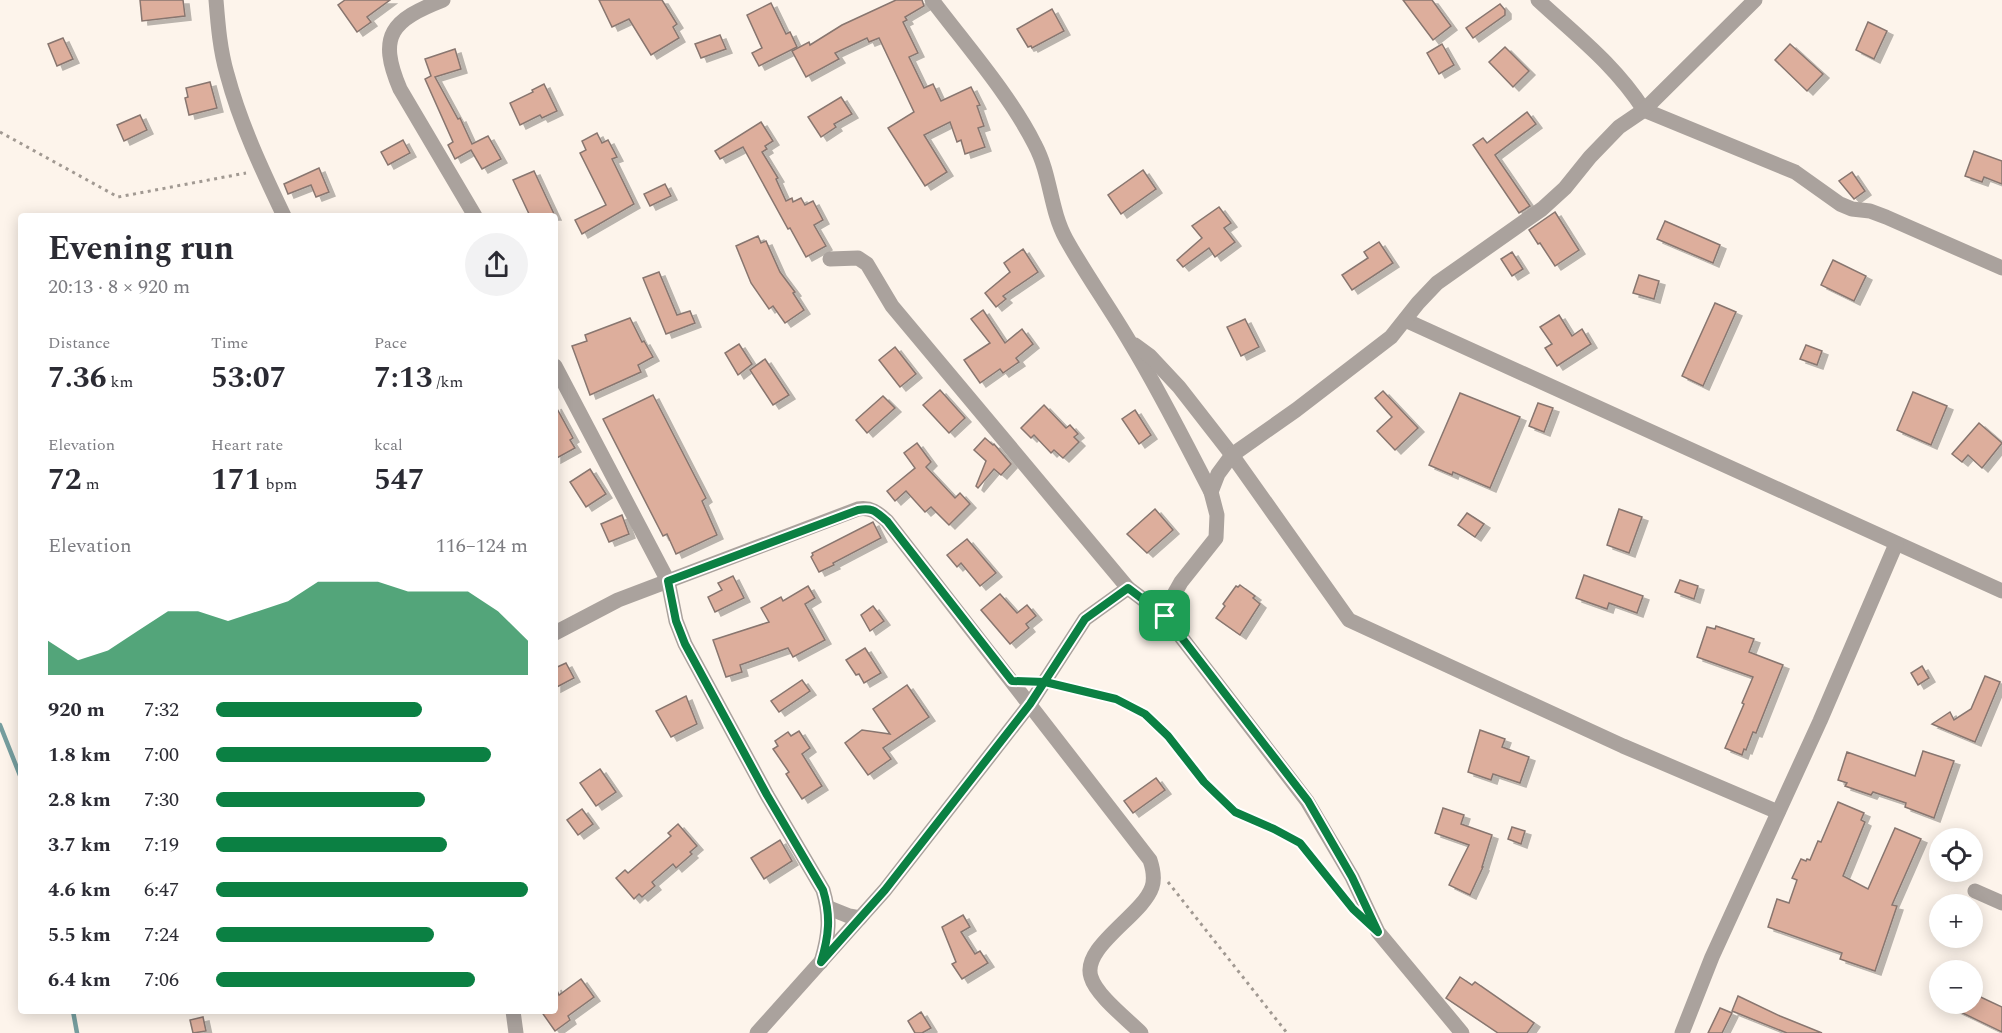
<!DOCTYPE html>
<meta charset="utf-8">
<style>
:root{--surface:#fff;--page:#f2f2f3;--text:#2b2b33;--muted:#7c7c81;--accent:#0b8043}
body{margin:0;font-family:Spectral,serif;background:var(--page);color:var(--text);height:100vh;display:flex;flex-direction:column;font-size:22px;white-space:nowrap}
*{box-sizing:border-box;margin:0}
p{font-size:20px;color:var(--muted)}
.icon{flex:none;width:33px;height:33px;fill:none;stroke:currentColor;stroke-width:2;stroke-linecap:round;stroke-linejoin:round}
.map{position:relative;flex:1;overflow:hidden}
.drawer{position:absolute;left:18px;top:213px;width:540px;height:801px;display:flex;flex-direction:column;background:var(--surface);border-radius:6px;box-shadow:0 3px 15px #0003}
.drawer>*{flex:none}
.controls{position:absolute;left:1929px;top:828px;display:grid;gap:12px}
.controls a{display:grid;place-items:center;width:54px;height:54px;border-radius:50%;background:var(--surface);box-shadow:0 3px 15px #0003;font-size:30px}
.pin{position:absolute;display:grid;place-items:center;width:51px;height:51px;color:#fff;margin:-26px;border-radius:12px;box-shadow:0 3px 9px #0006}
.round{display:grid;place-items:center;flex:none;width:63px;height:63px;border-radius:32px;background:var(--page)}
.overview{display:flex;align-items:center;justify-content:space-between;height:102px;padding:0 30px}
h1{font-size:33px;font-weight:700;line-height:45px}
.metrics{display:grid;grid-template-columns:repeat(3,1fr);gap:9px;height:102px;padding:6px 30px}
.metrics div{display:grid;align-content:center}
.metrics b{font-size:30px;font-weight:700}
.metrics small{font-size:16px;font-weight:400}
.metrics p{font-size:16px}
.chart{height:168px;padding:12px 30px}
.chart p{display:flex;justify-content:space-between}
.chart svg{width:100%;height:108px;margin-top:6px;fill:var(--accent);opacity:.7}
ul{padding:0 30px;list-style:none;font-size:20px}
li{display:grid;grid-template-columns:96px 72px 1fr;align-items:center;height:45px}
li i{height:15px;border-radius:8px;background:var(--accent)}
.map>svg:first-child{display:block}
</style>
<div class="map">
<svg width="2002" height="1033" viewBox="0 0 2002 1033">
<defs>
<filter id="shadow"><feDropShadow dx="6" dy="4" stdDeviation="0" flood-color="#0004"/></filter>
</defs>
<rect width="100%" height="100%" fill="#fdf4eb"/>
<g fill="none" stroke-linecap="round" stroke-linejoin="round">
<g stroke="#769e9f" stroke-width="4.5">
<polyline points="0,725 21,778"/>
<polyline points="73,1011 77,1033"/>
</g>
</g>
<g fill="#ddae9c" stroke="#88766f" stroke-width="1.5" filter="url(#shadow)">
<polygon points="140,0 183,0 185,16 142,21"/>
<polygon points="345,0 390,0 367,17 371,22 357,32 338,5"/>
<polygon points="599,0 662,0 677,24 673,27 679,38 651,55 629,19 612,27"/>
<polygon points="896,0 922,0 924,6 905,17 907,20 903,22 918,53 909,57 924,88 933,84 941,101 971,87 980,105 977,106 984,126 978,128 985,147 965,154 961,140 957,142 950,122 924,135 947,172 925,186 888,128 914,112 879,38 869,42 867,38 835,53 839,59 806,77 792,51 809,42 810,45 842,25"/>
<polygon points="1403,0 1432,0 1451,26 1433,40"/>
<polygon points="771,3 786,34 790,32 797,47 759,66 752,53 762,48 747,15"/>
<polygon points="1500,4 1505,10 1505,15 1473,38 1466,28"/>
<polygon points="1052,9 1064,31 1032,48 1031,46 1028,47 1017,29"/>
<polygon points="1868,22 1887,31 1874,59 1856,50"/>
<polygon points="720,35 726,49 701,58 695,44"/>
<polygon points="63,38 73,59 57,66 48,44"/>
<polygon points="1442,44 1454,65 1439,74 1427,53"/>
<polygon points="1790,44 1823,74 1807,91 1775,60"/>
<polygon points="1505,47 1529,71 1513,87 1489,62"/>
<polygon points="455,49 461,69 435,77 458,119 460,118 472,144 488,136 501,159 482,169 471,150 455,159 448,145 453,142 425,79 431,76 425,59"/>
<polygon points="210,82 217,108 189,115 185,98 188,97 186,88"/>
<polygon points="544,84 557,111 542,118 540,115 520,125 510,103 533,92 532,90"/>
<polygon points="841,97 852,114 834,124 836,127 821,137 808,117"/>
<polygon points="1527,112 1536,124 1495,155 1530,206 1519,213 1473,145 1483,138 1487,143"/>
<polygon points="140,115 147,130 124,141 117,125"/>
<polygon points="761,122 773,141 765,146 767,149 762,152 778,178 776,179 786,201 792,198 793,202 801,198 805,205 813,201 823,220 814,225 826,246 806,257 790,228 788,229 743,147 720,159 715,151"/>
<polygon points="597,133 602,143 608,140 617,157 612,159 634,204 582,234 575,220 606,205 580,153 586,150 582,141"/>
<polygon points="403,140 410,153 388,165 381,152"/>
<polygon points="1974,151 2002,161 2002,184 1984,177 1982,182 1965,176"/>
<polygon points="319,168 329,192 316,197 311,185 288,194 284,184"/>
<polygon points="1143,170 1156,189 1121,214 1108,195"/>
<polygon points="534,171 555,216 530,216 513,180"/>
<polygon points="1852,172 1865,191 1854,199 1839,181"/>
<polygon points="665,184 671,196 650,206 644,194"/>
<polygon points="1219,207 1231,223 1224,228 1235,242 1215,257 1209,248 1183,267 1177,260 1202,238 1192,226"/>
<polygon points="1555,212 1579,250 1555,266 1540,243 1538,244 1529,230"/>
<polygon points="1665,221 1720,245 1713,263 1657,239"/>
<polygon points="758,236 761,243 766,241 780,272 795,292 793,293 804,310 785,323 773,306 769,309 751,283 736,246"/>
<polygon points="1379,242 1393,263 1352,290 1342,275 1368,258 1364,252"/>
<polygon points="1023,249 1038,272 1003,296 1006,299 996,307 985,293 1010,272 1004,263"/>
<polygon points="1512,252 1523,269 1512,276 1501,259"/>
<polygon points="1833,260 1866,276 1854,301 1821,285"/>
<polygon points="659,272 677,315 690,311 695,323 666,334 643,278"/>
<polygon points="1639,275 1659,281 1654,299 1633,293"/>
<polygon points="1715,303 1736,312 1703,386 1682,376"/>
<polygon points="983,310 1005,343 1022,329 1033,344 1016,358 1019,362 1003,373 1000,369 980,383 964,360 990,343 971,319"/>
<polygon points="1559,315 1572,336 1582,329 1591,344 1557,366 1545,348 1552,344 1540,327"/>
<polygon points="630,318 642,342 644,341 653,357 638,365 641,372 590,395 572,346 587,341 585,335"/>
<polygon points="1245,319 1259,347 1241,356 1227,327"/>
<polygon points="739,344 752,364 738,375 725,353"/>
<polygon points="1806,345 1822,351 1817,365 1800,359"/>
<polygon points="895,347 916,374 900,387 879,360"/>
<polygon points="765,359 789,395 773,405 750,370"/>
<polygon points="940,390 965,418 949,433 923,405"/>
<polygon points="1383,391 1418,428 1395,450 1377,431 1392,417 1375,398"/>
<polygon points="1913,392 1947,406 1931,445 1897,430"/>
<polygon points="1460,393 1520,417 1490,488 1453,472 1452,475 1429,465"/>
<polygon points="653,395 706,498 702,501 717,535 676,554 667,534 663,536 603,419"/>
<polygon points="883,396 895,408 867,433 856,420"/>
<polygon points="1538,403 1553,408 1544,432 1529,426"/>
<polygon points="555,405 573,438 570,440 575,448 555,459"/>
<polygon points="1044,405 1066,428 1070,425 1078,434 1074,437 1079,442 1063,458 1054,450 1051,453 1034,435 1031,438 1021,428"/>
<polygon points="1135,410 1151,435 1139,444 1122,419"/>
<polygon points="1979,423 2002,443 1982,468 1968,455 1962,462 1952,454"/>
<polygon points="985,438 993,445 994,444 1011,464 1001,475 994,469 978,488 976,486 986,461 974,450"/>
<polygon points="917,443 931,462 926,467 955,498 960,493 970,504 949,525 931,507 925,512 906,491 895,501 887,491 915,468 904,453"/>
<polygon points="590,469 606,494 586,507 570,482"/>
<polygon points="1155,509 1173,530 1147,553 1127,534"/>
<polygon points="1619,509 1642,517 1629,553 1607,545"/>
<polygon points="1467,513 1484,524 1475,537 1458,525"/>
<polygon points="622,515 629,534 609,542 601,524"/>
<polygon points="873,522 881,538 833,563 834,565 819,572 811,557 813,555 812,553"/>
<polygon points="967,539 996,573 980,586 961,563 957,567 947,555"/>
<polygon points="1584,575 1643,596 1637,613 1609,603 1607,609 1576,598"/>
<polygon points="733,576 744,598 715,612 708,597 722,590 718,583"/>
<polygon points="1680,580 1698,586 1694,599 1675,592"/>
<polygon points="1240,585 1255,596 1253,598 1260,604 1240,635 1216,618 1225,606 1223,604 1236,586 1238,587"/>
<polygon points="808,586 815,598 805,604 825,640 793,657 788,648 740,665 742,672 726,677 713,640 769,622 761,608 781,597 783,601"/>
<polygon points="1000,594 1017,613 1027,605 1036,616 1026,624 1029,628 1010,644 981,610"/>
<polygon points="873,606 884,621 870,631 861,615"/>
<polygon points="1716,626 1754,639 1749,652 1783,665 1756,733 1753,732 1746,750 1744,749 1742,755 1725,748 1744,704 1742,703 1753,677 1697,657 1707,627 1715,629"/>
<polygon points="865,648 881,673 864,683 859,674 856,675 846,660"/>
<polygon points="566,663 574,678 555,688 555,668"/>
<polygon points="1922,666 1929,678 1918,685 1911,673"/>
<polygon points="1985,676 2000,682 1975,742 1932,724 1950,712 1954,720 1971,709"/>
<polygon points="802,680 810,691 779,712 771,701"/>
<polygon points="907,685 929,717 883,748 891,759 868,775 845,743 862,730 890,734 873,709"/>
<polygon points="686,696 697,724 671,737 656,711"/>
<polygon points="1480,730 1505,739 1502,747 1529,757 1520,783 1493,774 1491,780 1468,772"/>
<polygon points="799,731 810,748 802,754 822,786 802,799 786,774 789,772 773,749 778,746 775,741 788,732 791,736"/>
<polygon points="1923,751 1954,761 1934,818 1905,807 1906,803 1873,792 1871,795 1845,786 1847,783 1838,780 1847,752 1915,776"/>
<polygon points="600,769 616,792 596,806 580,783"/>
<polygon points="1156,778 1165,790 1133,813 1124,801"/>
<polygon points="1838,802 1864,813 1861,820 1865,822 1843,876 1868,889 1895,828 1921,839 1892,905 1897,906 1875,971 1840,959 1842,953 1768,927 1777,899 1789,903 1797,880 1792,878 1801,859 1806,861 1807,859 1810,860 1818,841 1821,842"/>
<polygon points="1443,808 1464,815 1461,824 1492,835 1482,867 1483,867 1470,895 1449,885 1469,845 1435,833"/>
<polygon points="582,809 593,824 578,835 567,820"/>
<polygon points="678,824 697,846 690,852 692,854 676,868 673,864 652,882 655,886 642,897 639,894 634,899 616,878 625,870 628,873 671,836 668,833"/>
<polygon points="1512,827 1525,831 1521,844 1508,839"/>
<polygon points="780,840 792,861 764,879 751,858"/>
<polygon points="963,915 970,927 961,932 975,954 980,951 988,963 962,979 952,964 956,962 942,927"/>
<polygon points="1460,977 1472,985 1475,982 1534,1023 1527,1033 1498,1033 1446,998"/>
<polygon points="581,979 594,997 568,1016 570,1020 555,1031 541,1011 555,1011 555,986 559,995"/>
<polygon points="1972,993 2002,1007 2002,1032 1944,1004 1972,1004"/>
<polygon points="1738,996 1780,1016 1822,1033 1787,1033 1732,1011"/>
<polygon points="1720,1008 1732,1013 1722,1033 1708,1033"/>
<polygon points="921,1012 931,1028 922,1033 915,1033 908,1021"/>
<polygon points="203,1017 206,1031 193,1033 190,1020"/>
</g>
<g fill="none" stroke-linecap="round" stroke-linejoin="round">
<g stroke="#a19992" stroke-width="3" stroke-dasharray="3 4.5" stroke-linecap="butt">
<polyline points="0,132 118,197 246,173"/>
<polyline points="1058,686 1116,699 1145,714 1168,736 1204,782 1235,812 1300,843 1343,896"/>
<polyline points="1168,882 1287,1033"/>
</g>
<g stroke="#aaa29d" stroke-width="15">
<path d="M216 0C218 25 220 50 227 74 240 123 262 170 284 216"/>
<path d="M443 0C392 20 377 35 400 89L475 216"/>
<path d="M932 0C966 45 1010 95 1035 145 1051 175 1050 210 1066 239 1086 275 1110 308 1131 344 1160 392 1185 442 1211 492L1217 515 1216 538 1181 582 1167 607 1165 616 1307 801 1352 877 1378 932 1462 1033"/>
<path d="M1538 0C1578 37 1614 64 1644 110L1795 172 1840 204 1852 209 1870 211 1886 217 2002 268"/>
<polyline points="830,259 858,258 867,264 892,306 1128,588"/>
<polyline points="1405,320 2002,591"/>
<polyline points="1135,345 1150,356 1179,387 1232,455 1349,620 1623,746 1778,812"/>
<path d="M555 366 668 581 676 621 685 644 767 795 823 890C831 917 829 936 821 962"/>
<polyline points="1211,492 1218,474 1232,455 1296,410 1391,337 1418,303 1437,283 1542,209 1565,188 1590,157 1619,127 1644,110 1755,0"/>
<path d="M555 633 618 600 858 509C871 507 877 512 887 521L1150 860C1153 869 1155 878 1152 887 1143 915 1081 947 1091 977 1096 995 1127 1019 1141 1033"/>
<polyline points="1975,891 2002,903"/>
<polyline points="829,908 849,916 860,918"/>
<polyline points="513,1011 516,1033"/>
<polyline points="757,1033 885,890 1030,704 1085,619 1128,588 1165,616"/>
<polyline points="1682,1033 1712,957 1820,721 1896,544"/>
</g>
</g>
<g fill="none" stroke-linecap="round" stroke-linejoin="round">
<defs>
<path id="route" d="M1165 616 1128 588 1085 619 1030 704 885 890 821 962C829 936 831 916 823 890L767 795 685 644 676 621 668 581 858 510C873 507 876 512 887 521L1012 681 1045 682 1116 699 1145 714 1168 736 1204 782 1235 812 1274 829 1300 843 1353 909 1378 932 1352 877 1308 801 1165 616"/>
</defs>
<use href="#route" stroke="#fff" stroke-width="12"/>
<use href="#route" stroke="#0b8043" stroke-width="8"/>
</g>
</svg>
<div class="controls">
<a><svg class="icon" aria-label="locate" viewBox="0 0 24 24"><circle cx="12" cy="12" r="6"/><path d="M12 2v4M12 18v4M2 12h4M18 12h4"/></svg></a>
<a>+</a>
<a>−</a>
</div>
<div class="pin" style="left:1165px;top:616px;background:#1e9e55"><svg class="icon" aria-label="arrive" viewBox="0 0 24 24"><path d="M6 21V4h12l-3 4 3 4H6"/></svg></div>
<section class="drawer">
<div class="overview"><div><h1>Evening run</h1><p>20:13 · 8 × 920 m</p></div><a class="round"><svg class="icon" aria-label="share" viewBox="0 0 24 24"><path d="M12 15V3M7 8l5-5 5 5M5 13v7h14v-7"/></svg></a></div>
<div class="metrics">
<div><p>Distance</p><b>7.36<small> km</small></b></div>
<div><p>Time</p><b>53:07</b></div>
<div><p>Pace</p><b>7:13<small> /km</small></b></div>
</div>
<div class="metrics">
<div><p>Elevation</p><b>72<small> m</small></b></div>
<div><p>Heart rate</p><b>171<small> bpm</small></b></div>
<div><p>kcal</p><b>547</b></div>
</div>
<div class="chart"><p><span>Elevation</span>116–124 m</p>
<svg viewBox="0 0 160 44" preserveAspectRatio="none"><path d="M0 44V30L10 38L20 34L30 26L40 18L50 18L60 22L70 18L80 14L90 6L100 6L110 6L120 10L130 10L140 10L150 18L160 30V44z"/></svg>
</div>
<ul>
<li><b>920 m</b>7:32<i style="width:66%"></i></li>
<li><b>1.8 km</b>7:00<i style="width:88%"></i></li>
<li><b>2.8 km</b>7:30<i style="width:67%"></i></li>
<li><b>3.7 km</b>7:19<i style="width:74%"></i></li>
<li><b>4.6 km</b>6:47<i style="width:100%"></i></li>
<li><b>5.5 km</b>7:24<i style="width:70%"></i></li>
<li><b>6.4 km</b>7:06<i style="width:83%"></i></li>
</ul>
</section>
</div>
